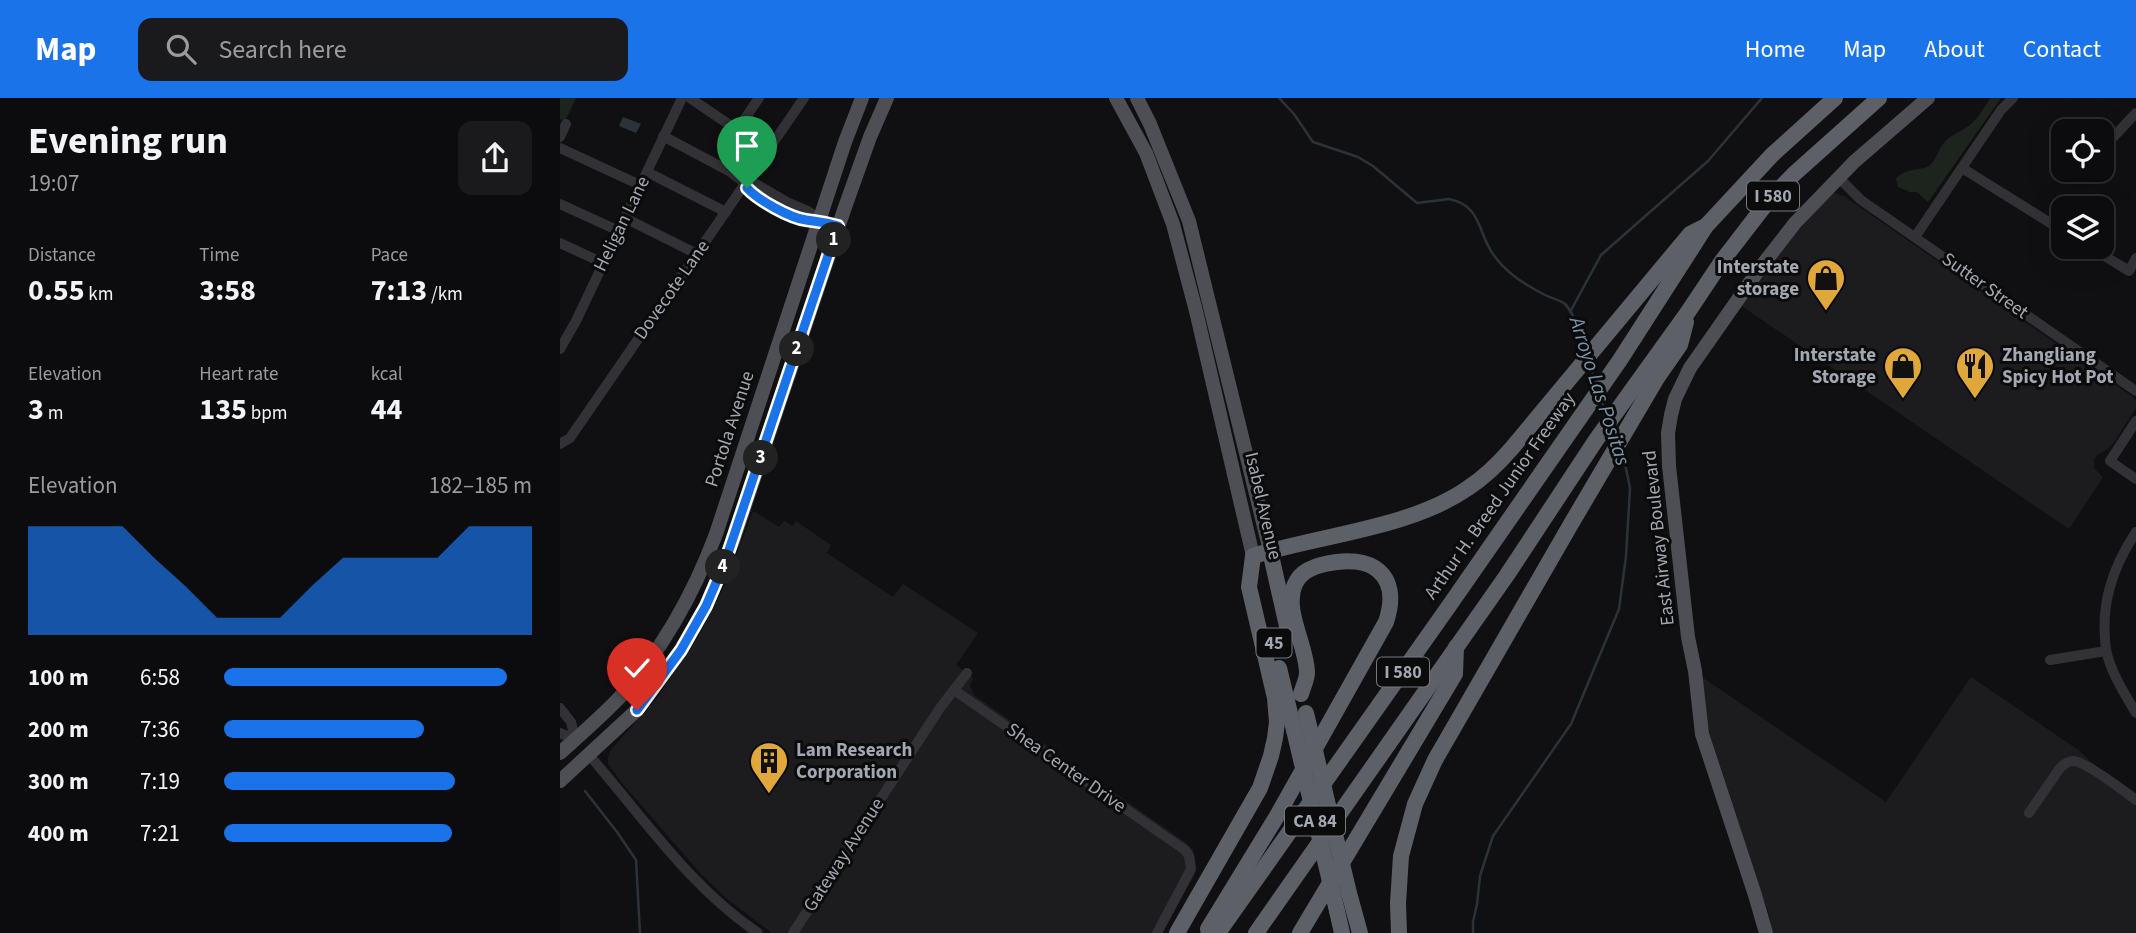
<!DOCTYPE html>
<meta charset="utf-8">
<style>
:root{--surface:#0c0c0e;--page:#1a1a1c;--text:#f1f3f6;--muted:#9a9b9e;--line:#2c2c2e;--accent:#1a73e8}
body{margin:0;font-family:"Source Sans 3",sans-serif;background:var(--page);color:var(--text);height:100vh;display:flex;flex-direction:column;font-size:26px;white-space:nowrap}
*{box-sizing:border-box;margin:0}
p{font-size:23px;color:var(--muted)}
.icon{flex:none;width:38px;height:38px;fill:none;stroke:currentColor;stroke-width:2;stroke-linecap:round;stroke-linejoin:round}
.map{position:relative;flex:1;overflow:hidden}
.drawer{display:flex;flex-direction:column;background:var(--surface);width:560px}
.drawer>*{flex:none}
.buttons{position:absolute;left:1491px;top:21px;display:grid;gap:14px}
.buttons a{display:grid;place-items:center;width:63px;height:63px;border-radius:14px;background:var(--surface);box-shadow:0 7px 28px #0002,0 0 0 2px var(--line);font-size:35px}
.pin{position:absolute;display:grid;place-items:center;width:60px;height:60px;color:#fff;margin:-72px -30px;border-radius:50% 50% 50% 0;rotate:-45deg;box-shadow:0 0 7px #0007}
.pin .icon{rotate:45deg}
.km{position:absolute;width:35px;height:35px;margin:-18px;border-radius:50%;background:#222;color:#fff;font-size:19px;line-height:35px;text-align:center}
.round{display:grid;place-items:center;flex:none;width:74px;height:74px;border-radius:14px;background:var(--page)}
.summary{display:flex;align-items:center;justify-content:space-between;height:119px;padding:0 28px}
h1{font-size:38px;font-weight:700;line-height:52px}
.figures{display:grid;grid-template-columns:repeat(3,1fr);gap:10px;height:119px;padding:7px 28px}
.figures div{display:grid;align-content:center}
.figures b{font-size:30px;font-weight:700}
.figures small{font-size:19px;font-weight:400}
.figures p{font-size:19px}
.chart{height:196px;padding:14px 28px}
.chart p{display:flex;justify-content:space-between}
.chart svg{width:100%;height:126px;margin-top:7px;fill:var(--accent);opacity:.7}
ul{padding:0 28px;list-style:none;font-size:23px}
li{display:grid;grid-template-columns:112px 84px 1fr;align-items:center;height:52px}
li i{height:18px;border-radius:9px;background:var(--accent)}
header{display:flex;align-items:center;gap:42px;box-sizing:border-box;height:98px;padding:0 35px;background:var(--accent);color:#fff}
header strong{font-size:33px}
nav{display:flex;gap:38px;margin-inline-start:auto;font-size:24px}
.search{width:490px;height:63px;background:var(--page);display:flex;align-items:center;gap:18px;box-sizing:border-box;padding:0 24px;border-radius:14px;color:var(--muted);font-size:26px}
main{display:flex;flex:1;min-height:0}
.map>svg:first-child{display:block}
</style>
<header>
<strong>Map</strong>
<div class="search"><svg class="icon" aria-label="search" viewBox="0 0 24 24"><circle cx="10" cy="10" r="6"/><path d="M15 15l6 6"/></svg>Search here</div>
<nav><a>Home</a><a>Map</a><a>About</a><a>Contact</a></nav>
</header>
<main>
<section class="drawer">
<div class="summary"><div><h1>Evening run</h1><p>19:07</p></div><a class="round"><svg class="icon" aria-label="share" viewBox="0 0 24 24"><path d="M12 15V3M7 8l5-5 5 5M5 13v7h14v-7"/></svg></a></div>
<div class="figures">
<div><p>Distance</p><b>0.55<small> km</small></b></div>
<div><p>Time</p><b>3:58</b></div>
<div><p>Pace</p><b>7:13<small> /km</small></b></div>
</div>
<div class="figures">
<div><p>Elevation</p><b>3<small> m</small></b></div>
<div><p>Heart rate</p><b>135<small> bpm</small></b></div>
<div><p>kcal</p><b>44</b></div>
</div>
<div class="chart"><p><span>Elevation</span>182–185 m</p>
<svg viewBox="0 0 160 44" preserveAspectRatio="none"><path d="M0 44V6L10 6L20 6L30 6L40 17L50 27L60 38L70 38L80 38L90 27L100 17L110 17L120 17L130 17L140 6L150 6L160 6V44z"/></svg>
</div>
<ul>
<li><b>100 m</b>6:58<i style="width:92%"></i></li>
<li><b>200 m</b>7:36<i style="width:65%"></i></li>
<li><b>300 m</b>7:19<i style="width:75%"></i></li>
<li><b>400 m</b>7:21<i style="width:74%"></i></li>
</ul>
</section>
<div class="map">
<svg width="1576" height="835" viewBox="0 0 1576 835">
<rect width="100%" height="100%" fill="#101012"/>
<g fill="#1c1c1e">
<polygon points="1275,95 1284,98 1573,299 1576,303 1576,310 1554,344 1548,351 1537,357 1534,362 1534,370 1543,379 1509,431 1180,207 1235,133 1271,96"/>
<polygon points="193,413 219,429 224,423 233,428 236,423 271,447 267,455 333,499 343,486 418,535 396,567 413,580 410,587 414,597 625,744 633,752 636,766 635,776 602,835 212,835 166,800 140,775 62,685 48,666 48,660 50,653 96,601 138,539 166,485"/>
<polygon points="1142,579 1326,704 1411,579 1517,651 1536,668 1576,695 1576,835 1212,835 1209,817 1156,660 1148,629"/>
</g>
<g fill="#1d241e">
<polygon points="0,0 16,0 5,23 0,21"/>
<path d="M1430 0H1441L1368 104 1357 94H1350L1338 89 1336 80C1349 70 1354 73 1367 69 1376 65 1377 54 1383 46 1389 37 1401 34 1410 27 1418 20 1424 10 1430 0Z"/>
</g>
<polygon fill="#2b3339" points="63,19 81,26 76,35 59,28"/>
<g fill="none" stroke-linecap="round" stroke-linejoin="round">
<g stroke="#2b3339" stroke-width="2.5">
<path d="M719 0 734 16 753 44 798 59 813 68 857 105 889 101C920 107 918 132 931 153 944 174 964 186 985 197 991 200 1000 202 1005 206 1015 216 1020 237 1026 250"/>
<polyline points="1010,214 1041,157 1148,63 1202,0"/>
<polyline points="1030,267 1036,287"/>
<polyline points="1040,300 1047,316"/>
<polyline points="25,693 57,734 76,762 80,835"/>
<polyline points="913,835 913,824 917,806 920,778 933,738 1011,626 1059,511 1066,458 1070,390 1062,351"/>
</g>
<g stroke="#323236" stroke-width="10">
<polyline points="130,0 177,32"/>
<polyline points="103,38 169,73 185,85 191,94 223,113 245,122 260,122"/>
<polyline points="0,39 6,26"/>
<polyline points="1545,48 1576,15"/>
<polyline points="0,50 80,87"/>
<polyline points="164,51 199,0"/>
<polyline points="1402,70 1503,133"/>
<polyline points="87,74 166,114"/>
<polyline points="1278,79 1301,102 1576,293"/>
<polyline points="185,85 196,86 227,104 248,113 260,122 278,128"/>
<polyline points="0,106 59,133"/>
<polyline points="65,120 137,156"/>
<polyline points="1355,139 1441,12 1453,0"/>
<polyline points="0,145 43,165"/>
<polyline points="1530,149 1569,173 1576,160"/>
<polyline points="0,251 16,223 122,0"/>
<polyline points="1576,323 1550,363 1576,381"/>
<polyline points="0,346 10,340 244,0"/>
<path d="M1576 434C1552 470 1540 507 1546 551 1549 571 1565 597 1576 615"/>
<polyline points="1490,562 1546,553"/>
<polyline points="394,592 625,752 629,758 631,771 597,835"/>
<polyline points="0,610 11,624 15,641"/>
<polyline points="0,635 15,641"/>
<path d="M29 657C83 719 129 788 198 835"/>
<path d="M1469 715 1500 670C1504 666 1508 663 1514 663 1526 664 1564 693 1576 702"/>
<polyline points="233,835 380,610 407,575"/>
</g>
<g stroke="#4e4f55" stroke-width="14">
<polyline points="556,0 586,55 613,126 636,213 693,458"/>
<polyline points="577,0 590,26 629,123 710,453"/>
<path d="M0 655C20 637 41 619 60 599 102 552 134 495 156 436L285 44 302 0"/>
<polyline points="0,683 77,612 121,552 146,508 173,443 284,112 310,39 327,0"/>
<polyline points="1206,835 1195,797 1142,636 1135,573 1128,539 1109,368 1108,335 1111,317 1115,301 1130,270 1200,170 1235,125 1294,64 1368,0"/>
</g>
<g stroke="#5e6067" stroke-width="16">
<polyline points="710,453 727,528"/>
<path d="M693 458C760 437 851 430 908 390 925 379 939 365 952 350L1130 136 1144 129"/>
<polyline points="719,570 734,632"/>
<polyline points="789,795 800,835"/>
<polyline points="777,813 782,835"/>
<polyline points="617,835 700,690 711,658 715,640 717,624 715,600 689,489 693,458"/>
<path d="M649 835 648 831 717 718 826 524C842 476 811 455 765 466 753 469 741 473 735 486 723 512 747 548 747 575 747 581 743 589 741 596"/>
<polyline points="658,835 889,508 1060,262 1146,128 1212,57 1275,0"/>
<polyline points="696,835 947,477 1036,342 1128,214 1162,163 1209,102 1234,76 1319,0"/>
<polyline points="740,835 895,576 896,549"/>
<polyline points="839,835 838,805 841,758 855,706 875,662 1011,426 1097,280 1120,247 1126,224"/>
</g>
<g stroke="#5e6067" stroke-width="16">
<polyline points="746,615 789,795"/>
<polyline points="734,632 777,813"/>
</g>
</g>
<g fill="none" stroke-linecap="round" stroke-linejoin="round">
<defs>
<path id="route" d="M77 612 121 552 146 508 165 464 278 128C264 124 260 124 246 122 230 120 198 102 187 90"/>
</defs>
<use href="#route" stroke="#fff" stroke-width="14"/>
<use href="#route" stroke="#1a73e8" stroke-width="9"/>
</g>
<defs>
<symbol id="shop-pin" viewBox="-11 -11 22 30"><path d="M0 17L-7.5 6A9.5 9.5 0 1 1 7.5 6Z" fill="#e0a83a" stroke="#0b0b0c"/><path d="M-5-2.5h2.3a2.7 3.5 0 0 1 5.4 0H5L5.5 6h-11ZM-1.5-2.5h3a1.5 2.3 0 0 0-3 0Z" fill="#111"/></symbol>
<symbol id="restaurant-pin" viewBox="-11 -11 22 30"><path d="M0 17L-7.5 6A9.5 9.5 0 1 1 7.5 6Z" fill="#e0a83a" stroke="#0b0b0c"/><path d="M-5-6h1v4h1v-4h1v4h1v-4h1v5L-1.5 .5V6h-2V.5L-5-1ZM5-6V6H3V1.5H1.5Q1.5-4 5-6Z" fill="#111"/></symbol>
<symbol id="building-pin" viewBox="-11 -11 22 30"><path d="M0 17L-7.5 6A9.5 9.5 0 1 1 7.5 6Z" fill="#e0a83a" stroke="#0b0b0c"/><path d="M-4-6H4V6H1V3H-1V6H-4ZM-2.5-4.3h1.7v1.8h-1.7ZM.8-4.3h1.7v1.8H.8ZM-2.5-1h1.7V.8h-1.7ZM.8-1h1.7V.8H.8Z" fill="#111"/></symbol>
</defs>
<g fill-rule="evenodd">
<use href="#shop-pin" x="1244" y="158" width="44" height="60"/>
<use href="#shop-pin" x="1321" y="246" width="44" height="60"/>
<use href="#restaurant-pin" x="1393" y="246" width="44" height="60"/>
<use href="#building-pin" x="187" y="641" width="44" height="60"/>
</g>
<g text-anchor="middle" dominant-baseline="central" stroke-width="6" stroke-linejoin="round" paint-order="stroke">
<g fill="#0b0b0c" stroke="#757880" stroke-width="2">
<rect x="1187" y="83.5" width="52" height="29" rx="5"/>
<rect x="696.5" y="530.5" width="35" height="29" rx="5"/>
<rect x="817" y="559.5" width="52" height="29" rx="5"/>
<rect x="725" y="708.5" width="60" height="29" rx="5"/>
</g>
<g font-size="18" font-weight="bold" fill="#a3a7b1">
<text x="1213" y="98">I 580</text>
<text x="714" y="545">45</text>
<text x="843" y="574">I 580</text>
<text x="755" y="723">CA 84</text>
</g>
<g font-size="19" fill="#a3a7b1" stroke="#0b0b0c">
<text transform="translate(62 126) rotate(-64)">Heligan Lane</text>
<text transform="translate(1425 188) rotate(35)">Sutter Street</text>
<text transform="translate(112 192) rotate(-55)">Dovecote Lane</text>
<text transform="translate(170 331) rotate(-72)">Portola Avenue</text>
<text transform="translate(940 398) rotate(-55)">Arthur H. Breed Junior Freeway</text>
<text transform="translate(703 408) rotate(77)">Isabel Avenue</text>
<text transform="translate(1099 440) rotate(-96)">East Airway Boulevard</text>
<text transform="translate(506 670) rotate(35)">Shea Center Drive</text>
<text transform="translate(284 757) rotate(-57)">Gateway Avenue</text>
</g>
<g font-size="19" font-weight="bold" fill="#a3a7b1" stroke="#0b0b0c" text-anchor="end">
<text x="1239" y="169">Interstate<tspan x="1239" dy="22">storage</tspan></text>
<text x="1316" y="257">Interstate<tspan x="1316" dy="22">Storage</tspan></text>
<text x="1442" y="257" text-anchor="start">Zhangliang<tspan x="1442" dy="22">Spicy Hot Pot</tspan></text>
<text x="236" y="652" text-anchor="start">Lam Research<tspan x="236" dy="22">Corporation</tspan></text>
</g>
<g font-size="21" font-style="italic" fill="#7c94aa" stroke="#0b0b0c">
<text transform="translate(1040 293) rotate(72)">Arroyo Las Positas</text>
</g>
</g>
</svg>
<div class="buttons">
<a><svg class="icon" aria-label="locate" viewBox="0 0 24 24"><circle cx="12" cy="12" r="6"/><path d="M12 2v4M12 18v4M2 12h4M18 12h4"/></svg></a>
<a><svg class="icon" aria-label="layers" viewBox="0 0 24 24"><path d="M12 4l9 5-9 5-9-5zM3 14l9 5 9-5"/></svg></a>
</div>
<div class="pin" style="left:187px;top:90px;background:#1e9e55"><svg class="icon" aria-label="arrive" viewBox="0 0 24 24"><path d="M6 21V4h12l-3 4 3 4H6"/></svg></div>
<div class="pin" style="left:77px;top:612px;background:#d93025"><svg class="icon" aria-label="check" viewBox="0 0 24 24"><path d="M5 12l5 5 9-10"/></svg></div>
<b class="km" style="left:274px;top:142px">1</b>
<b class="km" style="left:237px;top:251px">2</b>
<b class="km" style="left:201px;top:360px">3</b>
<b class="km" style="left:163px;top:469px">4</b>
</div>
</main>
